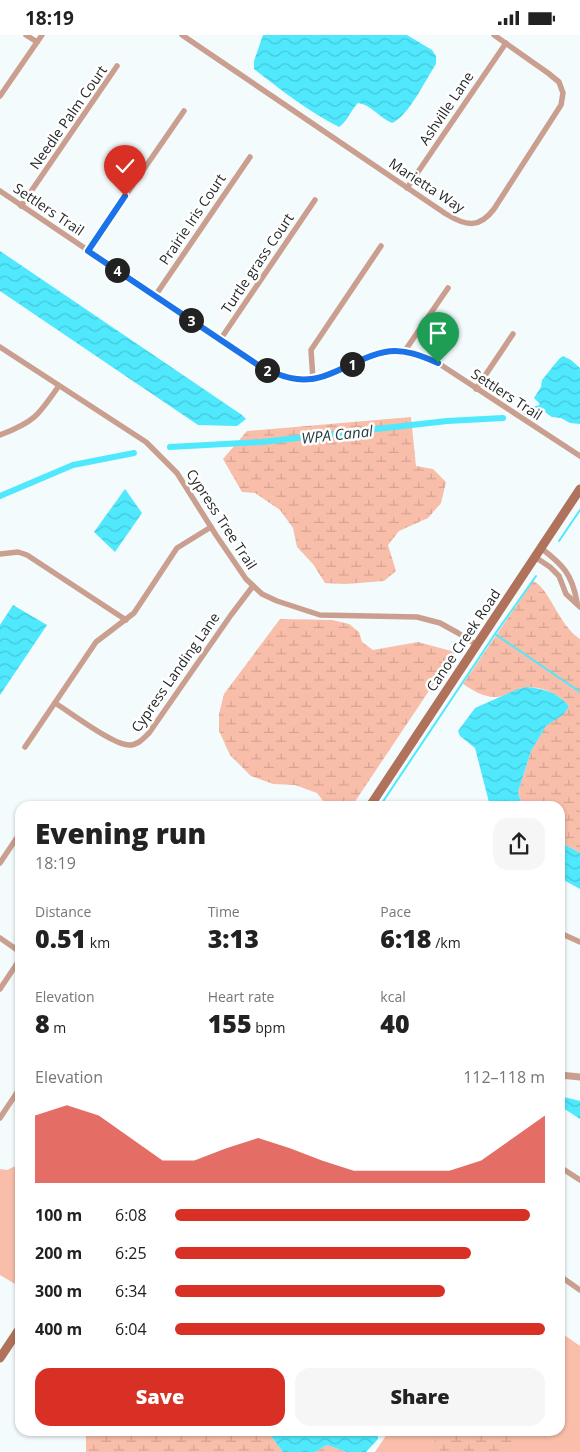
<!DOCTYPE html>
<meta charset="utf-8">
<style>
:root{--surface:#fff;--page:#f6f6f6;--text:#222;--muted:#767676;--accent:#d93025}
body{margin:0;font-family:"Open Sans",sans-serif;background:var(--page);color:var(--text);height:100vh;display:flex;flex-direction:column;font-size:19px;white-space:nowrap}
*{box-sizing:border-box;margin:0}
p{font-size:16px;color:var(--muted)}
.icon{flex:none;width:28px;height:28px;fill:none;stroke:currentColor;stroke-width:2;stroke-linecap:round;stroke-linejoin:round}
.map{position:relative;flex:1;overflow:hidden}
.panel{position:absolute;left:15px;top:766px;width:550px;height:635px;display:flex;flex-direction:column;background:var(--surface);border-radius:15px;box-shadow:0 1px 4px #0004}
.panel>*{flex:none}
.pin{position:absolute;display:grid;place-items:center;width:42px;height:42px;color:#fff;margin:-51px -21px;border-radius:50% 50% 50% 0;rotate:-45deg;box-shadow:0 0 5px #0007}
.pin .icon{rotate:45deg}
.km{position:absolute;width:25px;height:25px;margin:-12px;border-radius:50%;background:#222;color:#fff;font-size:14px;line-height:25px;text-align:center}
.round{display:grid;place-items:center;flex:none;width:52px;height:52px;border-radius:15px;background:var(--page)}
.overview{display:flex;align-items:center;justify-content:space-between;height:85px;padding:0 20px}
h1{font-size:28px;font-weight:800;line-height:38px}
.stats{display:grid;grid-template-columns:repeat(3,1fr);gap:8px;height:85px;padding:5px 20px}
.stats div{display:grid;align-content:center}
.stats b{font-size:25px;font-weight:800}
.stats small{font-size:14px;font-weight:400}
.stats p{font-size:14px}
.chart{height:140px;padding:10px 20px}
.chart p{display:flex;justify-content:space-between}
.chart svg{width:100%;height:90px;margin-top:5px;fill:var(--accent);opacity:.7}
.action{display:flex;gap:10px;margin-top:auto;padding:10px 20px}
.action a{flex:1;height:58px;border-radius:15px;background:var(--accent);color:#fff;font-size:20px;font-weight:800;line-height:58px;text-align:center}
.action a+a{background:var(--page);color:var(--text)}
ul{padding:0 20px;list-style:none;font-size:16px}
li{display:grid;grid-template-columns:80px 60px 1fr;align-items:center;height:38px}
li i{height:12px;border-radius:6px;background:var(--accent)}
.status{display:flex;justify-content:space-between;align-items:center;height:35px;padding:0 25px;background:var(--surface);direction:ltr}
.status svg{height:14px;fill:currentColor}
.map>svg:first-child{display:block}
</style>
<div class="status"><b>18:19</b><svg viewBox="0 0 49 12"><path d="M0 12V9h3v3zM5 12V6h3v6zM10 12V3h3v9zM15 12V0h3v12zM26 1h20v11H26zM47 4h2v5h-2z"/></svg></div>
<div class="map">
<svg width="580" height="1417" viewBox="0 0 580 1417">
<defs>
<pattern id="wetland-marsh" width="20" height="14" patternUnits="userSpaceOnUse" patternTransform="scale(1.25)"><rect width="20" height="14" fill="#f8beaa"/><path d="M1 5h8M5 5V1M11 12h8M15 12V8" fill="none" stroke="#d4a392"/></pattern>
<pattern id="water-waves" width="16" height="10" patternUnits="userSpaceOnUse" patternTransform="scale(1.25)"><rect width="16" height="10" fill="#4fe8fd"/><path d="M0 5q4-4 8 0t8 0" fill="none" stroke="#45c7d9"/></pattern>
</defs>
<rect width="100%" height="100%" fill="#f3fbfc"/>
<g fill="#f8beaa">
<polygon points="20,1129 20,1252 0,1240 0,1134 7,1135"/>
<polygon points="560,1297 580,1311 580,1417 375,1417 389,1396 560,1396"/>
</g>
<g fill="url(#wetland-marsh)">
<polygon points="411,382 416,431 433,434 446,447 441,468 428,483 399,496 388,510 396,536 384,546 345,549 325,548 313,529 297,512 293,493 280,475 255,458 242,457 223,424 247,396"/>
<path d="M533 546C549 552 559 591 580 604V818L560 807V771H522L518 757 531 716 546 691 569 671C557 657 535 647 517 655 509 658 503 662 495 662 483 662 472 655 463 649Z"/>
<polygon points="280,584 332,585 349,589 359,597 362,607 373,615 418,607 455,617 352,771 327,771 317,758 295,750 273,749 251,741 230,720 219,696 219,679 224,659"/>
<polygon points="86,1396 267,1396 283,1417 86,1417"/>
<polygon points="436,1396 520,1396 511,1417 441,1417 434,1405"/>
<polygon points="327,1410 347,1417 315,1417"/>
</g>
<g fill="url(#water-waves)">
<path d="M263 0H407L432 15 436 21V29C426 44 408 82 392 88 380 83 370 69 358 68 350 76 348 86 339 92 309 77 281 55 254 34V26Z"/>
<polygon points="0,216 242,380 246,384 237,391 198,390 0,256"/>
<polygon points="563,321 571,325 580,333 580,389 570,388 561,383 552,382 538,372 540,369 534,363 541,352 542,345 559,324"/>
<polygon points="125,454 142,478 115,517 94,497"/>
<polygon points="13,570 47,590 0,660 0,590"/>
<path d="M527 652C544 654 557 657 569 671L564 679 546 691 531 716 518 757 522 771H490L475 713 460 701 458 696 475 673 518 654Z"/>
<polygon points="560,807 580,818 580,854 560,843"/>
<polygon points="560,1061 580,1066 580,1084 560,1071"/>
<polygon points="267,1396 378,1396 378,1404 366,1417 347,1417 327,1410 315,1417 283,1417"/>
</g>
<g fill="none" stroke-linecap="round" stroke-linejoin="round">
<g stroke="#4fe8fd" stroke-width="2">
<polyline points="559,506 580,475"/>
<polyline points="536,541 495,599 580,657"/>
<polyline points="380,771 495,599"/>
</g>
<g stroke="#4fe8fd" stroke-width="6">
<polyline points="526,377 547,371"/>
<polyline points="170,412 262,407 447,386 503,383"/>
<polyline points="0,461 73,430 134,418"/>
</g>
<g stroke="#cb9f8f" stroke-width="5.5">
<polyline points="26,0 37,7"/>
<path d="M182 0 446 179C466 191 479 194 494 174L561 70 563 58 559 47 548 38 494 0"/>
<polyline points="0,61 42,0"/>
<polyline points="407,153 506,8"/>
<path d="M0 156 261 332C273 337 284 343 297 344 329 348 355 322 385 317 403 313 422 321 438 328L580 421"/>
<polyline points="21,171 117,31"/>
<polyline points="88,215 184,76"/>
<polyline points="155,261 250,122"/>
<polyline points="220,305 315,165"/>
<polyline points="0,312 146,407 177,438 216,500 246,544 262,559 277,566 320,580 417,582 440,588 458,598 477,610"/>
<polyline points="404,317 448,253"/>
<polyline points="313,344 311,315 381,211"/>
<polyline points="476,354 513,299"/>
<path d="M0 400C34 387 38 381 58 352"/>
<path d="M541 513C563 530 572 539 577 567"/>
<polyline points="0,519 18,517 27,520 126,585"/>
<polyline points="535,522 550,532 559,541 566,559 580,572"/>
<path d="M55 668C70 677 113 710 129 710 138 710 143 704 149 698L231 580 253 551"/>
<polyline points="25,712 96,607 134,578 177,513 211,492"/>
<polyline points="0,828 20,798"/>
<polyline points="560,898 580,907"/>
<polyline points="0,903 20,917"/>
<polyline points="0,954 20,924"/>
<polyline points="0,1083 20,1053"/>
<polyline points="560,1132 580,1145"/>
<polyline points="560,1241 580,1255"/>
</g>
<polyline stroke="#cb9f8f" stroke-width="7" points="560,1040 580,1042"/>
<g stroke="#b1725c" stroke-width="9">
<polyline points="370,771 580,454"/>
<polyline points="0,1323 20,1293"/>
</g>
</g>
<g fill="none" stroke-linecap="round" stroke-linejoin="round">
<defs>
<path id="route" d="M125 161 88 216 261 332C272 337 284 343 297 344 329 348 355 322 385 317 403 313 422 321 438 328"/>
</defs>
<use href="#route" stroke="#fff" stroke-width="10"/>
<use href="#route" stroke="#1a73e8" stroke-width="6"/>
</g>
<g text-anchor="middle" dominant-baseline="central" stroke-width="5" stroke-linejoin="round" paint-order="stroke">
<g font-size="14" fill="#252828" stroke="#fff">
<text transform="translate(446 73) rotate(-56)">Ashville Lane</text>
<text transform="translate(68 82) rotate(-55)">Needle Palm Court</text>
<text transform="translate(427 150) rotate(33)">Marietta Way</text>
<text transform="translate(49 174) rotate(34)">Settlers Trail</text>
<text transform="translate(192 184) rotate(-56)">Prairie Iris Court</text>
<text transform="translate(257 228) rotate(-56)">Turtle grass Court</text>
<text transform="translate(507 359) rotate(33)">Settlers Trail</text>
<text transform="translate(222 484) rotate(57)">Cypress Tree Trail</text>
<text transform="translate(463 605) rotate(-56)">Canoe Creek Road</text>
<text transform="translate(175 637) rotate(-55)">Cypress Landing Lane</text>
</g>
<g font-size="15" font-style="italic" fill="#233c40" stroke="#fff">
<text transform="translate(337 399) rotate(-6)">WPA Canal</text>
</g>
</g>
</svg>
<div class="pin" style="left:438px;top:328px;background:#1e9e55"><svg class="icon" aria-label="arrive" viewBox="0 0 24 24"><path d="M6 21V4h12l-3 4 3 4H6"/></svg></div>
<div class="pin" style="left:125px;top:161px;background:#d93025"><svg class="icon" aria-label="check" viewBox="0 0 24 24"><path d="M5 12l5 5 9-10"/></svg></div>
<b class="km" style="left:352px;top:329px">1</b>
<b class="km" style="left:267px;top:335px">2</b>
<b class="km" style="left:191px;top:285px">3</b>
<b class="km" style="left:117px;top:235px">4</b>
<section class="panel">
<div class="overview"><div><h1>Evening run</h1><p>18:19</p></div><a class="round"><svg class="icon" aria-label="share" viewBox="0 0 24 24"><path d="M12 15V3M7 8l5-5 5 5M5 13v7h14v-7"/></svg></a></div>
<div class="stats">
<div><p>Distance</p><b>0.51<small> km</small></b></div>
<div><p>Time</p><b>3:13</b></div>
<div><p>Pace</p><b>6:18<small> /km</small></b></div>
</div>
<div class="stats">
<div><p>Elevation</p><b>8<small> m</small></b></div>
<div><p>Heart rate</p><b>155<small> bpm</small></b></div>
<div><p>kcal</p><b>40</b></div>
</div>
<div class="chart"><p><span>Elevation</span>112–118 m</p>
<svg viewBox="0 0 160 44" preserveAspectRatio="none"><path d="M0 44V11L10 6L20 11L30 22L40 33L50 33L60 27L70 22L80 27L90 33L100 38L110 38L120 38L130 38L140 33L150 22L160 11V44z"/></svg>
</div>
<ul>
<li><b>100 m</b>6:08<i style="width:96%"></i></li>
<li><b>200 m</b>6:25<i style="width:80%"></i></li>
<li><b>300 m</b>6:34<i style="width:73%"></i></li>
<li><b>400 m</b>6:04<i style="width:100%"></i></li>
</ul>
<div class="action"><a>Save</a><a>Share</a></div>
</section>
</div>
